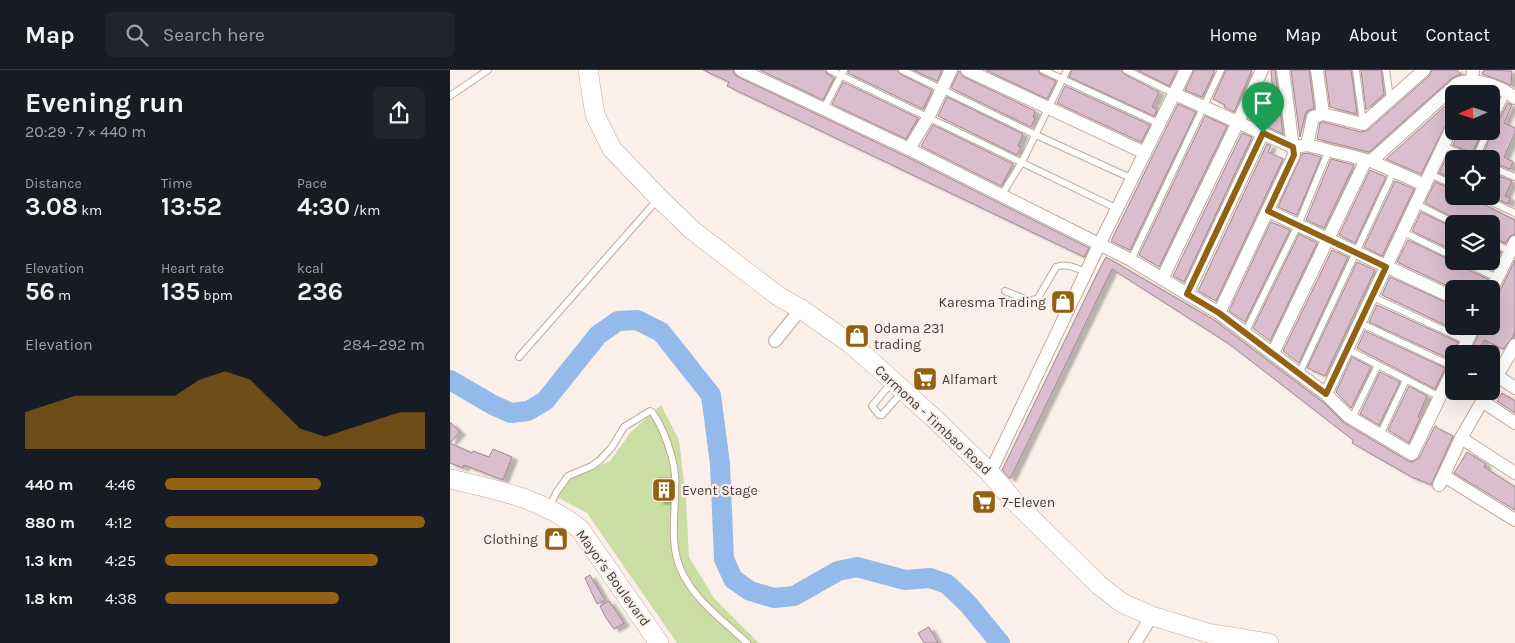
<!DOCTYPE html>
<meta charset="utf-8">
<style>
:root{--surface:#171b24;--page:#20242c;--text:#f1f3f6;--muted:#9ea1a6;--line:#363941;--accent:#936112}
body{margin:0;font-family:Karla,sans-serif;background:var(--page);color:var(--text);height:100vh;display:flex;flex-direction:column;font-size:19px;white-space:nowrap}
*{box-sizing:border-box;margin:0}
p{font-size:16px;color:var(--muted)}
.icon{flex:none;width:28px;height:28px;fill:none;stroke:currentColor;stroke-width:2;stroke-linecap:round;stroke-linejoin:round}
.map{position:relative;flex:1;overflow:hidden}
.drawer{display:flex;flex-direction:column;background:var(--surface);width:450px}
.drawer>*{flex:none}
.needle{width:32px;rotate:267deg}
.tools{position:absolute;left:995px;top:15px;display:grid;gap:10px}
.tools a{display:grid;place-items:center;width:55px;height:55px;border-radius:8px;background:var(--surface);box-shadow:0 5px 20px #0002;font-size:25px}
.pin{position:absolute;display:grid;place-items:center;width:42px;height:42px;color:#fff;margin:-51px -21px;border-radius:50% 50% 50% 0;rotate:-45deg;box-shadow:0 0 5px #0007}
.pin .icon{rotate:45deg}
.round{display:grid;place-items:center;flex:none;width:52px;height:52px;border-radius:8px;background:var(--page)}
.head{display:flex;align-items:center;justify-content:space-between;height:85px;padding:0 25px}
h1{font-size:28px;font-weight:700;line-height:38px}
.figures{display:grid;grid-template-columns:repeat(3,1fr);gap:8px;height:85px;padding:5px 25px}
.figures div{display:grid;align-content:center}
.figures b{font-size:25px;font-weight:700}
.figures small{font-size:14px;font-weight:400}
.figures p{font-size:14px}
.chart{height:140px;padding:10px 25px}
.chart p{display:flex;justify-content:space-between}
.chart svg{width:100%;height:90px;margin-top:5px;fill:var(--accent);opacity:.7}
ul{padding:0 25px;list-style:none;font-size:16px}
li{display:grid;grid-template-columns:80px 60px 1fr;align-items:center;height:38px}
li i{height:12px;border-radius:6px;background:var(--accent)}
header{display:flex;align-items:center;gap:30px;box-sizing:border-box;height:70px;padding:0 25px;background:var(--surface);border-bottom:1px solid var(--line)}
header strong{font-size:24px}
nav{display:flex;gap:28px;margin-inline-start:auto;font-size:18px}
.search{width:350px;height:45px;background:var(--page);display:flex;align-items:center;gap:12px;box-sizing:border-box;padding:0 18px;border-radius:8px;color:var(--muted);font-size:19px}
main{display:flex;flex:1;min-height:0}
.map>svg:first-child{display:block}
</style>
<header>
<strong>Map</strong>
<div class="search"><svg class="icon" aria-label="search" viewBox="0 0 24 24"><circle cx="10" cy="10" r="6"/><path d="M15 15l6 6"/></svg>Search here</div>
<nav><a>Home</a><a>Map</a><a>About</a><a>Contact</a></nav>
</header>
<main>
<section class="drawer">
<div class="head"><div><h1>Evening run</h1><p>20:29 · 7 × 440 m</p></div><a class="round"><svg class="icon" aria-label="share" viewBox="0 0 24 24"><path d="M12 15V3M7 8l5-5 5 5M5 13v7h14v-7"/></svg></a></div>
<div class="figures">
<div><p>Distance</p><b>3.08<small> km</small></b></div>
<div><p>Time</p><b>13:52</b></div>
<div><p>Pace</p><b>4:30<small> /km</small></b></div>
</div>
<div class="figures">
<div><p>Elevation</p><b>56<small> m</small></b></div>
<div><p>Heart rate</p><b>135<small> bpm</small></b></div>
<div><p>kcal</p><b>236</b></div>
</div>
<div class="chart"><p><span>Elevation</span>284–292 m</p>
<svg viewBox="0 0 160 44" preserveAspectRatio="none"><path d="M0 44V26L10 22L20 18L30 18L40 18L50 18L60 18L70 10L80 6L90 10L100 22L110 34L120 38L130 34L140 30L150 26L160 26V44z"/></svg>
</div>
<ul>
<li><b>440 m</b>4:46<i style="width:60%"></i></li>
<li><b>880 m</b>4:12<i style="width:100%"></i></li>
<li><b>1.3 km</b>4:25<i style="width:82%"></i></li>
<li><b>1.8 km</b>4:38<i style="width:67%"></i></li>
</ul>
</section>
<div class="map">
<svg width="1065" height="573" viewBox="0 0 1065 573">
<defs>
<filter id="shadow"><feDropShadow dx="5.5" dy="3" stdDeviation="1" flood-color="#0004"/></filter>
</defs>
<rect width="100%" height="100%" fill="#fbf0e9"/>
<polygon fill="#cadea3" points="211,335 229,370 236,430 239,487 264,528 309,573 227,573 137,443 107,427 116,410 160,391 181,362"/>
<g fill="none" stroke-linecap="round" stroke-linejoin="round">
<polyline stroke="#94baeb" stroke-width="20" points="0,310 43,335 61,343 78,341 95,331 148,265 168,251 187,250 211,262 261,325 270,394 274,489 283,509 300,521 324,528 344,526 388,501 407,497 455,510 480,508 497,514 518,534 550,573"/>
</g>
<g fill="#dabecd" stroke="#a18795" filter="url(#shadow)">
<polygon points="253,0 283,0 284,4 288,7 455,86 639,178 634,187 277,16 279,12"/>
<polygon points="310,0 375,0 377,4 384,8 373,30"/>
<polygon points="399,0 447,0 450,4 482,20 473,39 398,3"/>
<polygon points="463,0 492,0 487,11"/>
<polygon points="536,0 588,0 590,4 606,11 597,29"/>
<polygon points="622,0 671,0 674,4 709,22 702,37 707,39 704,46 619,7"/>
<polygon points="687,0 727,0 719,16"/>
<polygon points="744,0 765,0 752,27 735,20"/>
<polygon points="776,0 802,0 784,42 774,37 775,35 763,29"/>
<polygon points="821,0 825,0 833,64 799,48 803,39 825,51"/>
<polygon points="841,0 859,0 864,38 857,41 855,45 850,67"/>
<polygon points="875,0 901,0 907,44 880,37"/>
<polygon points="911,0 931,0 934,24 916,40"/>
<polygon points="982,0 1007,0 1011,4 1002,8 919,82 867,69 870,53 873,52 911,62 918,60 979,6"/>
<polygon points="1034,0 1062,1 1061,15 1032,4"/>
<polygon points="509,1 514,7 585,41 583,47 585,48 581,57 501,18"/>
<polygon points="393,12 468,48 456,69 382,34"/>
<polygon points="615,16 700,55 691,72 607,33"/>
<polygon points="497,27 573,64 568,76 571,77 567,85 488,46"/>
<polygon points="1004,28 1004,38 971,104 936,89"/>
<polygon points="1058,33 1062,35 1054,53 1065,58 1065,63 1054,87 1063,92 1060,99 1041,92 1041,89 1031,89 1043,60 1045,57"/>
<polygon points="728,34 746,42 680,180 661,171"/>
<polygon points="755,46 777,56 709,197 689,185"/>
<polygon points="483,55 563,94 551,116 471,76"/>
<polygon points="1009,61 1032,61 1022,83 1003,75"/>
<polygon points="792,63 802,67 734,212 723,206"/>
<polygon points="817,74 821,76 818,82 833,89 766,231 748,221"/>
<polygon points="857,83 871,87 847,145 828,137 852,84"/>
<polygon points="998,84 1010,89 1004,89 1004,109 989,103"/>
<polygon points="881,89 904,95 874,158 856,150"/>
<polygon points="920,100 936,107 905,173 889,165"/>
<polygon points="1041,103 1062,111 1055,126 1060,128 1058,134 1041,126"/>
<polygon points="945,111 964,119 932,186 914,177"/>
<polygon points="985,112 1004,120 1004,126 1024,126 1027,131 1065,150 1065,164 1060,166 1055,173 1041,167 1041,154 1011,154 1008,150 975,133"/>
<polygon points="971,142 1004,158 1004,181 962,161"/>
<polygon points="821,152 840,160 795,252 779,241"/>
<polygon points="849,164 867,173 820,271 803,258"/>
<polygon points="958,170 1002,191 1007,191 1010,196 1038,209 1033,219 1004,219 947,192"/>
<polygon points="1041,178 1051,182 1042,200 1024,191 1041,191"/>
<polygon points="882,180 898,187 849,293 833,281"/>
<polygon points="656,187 764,250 874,333 894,353 958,391 963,392 969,388 985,356 987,357 987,358 1003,366 981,415 965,408 965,409 902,373 903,370 779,274 662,199 560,409 552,400 650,198"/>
<polygon points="1065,190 1065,261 1062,268 1053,279 1034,270 1027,284 1020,284 1032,256 1041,256 1041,230 1048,225"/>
<polygon points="907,192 925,200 875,306 857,298"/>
<polygon points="940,207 1004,236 1004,256 1015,256 1012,263 932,225"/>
<polygon points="927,235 1008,272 1003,281 1004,290 1002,290 919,252"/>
<polygon points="915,261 995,298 985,319 907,278"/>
<polygon points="902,287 921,297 901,338 886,322"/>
<polygon points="930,302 950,312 929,355 910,344"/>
<polygon points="959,316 977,326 968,347 970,348 959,373 938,360"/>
<polygon points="1052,323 1065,331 1065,343 1047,331"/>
<polygon points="0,352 10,362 0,373 22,383 23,381 39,387 43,379 62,387 53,410 14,395 13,398 0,393"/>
<polygon points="1017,382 1036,394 1034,397 1065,417 1065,440 1004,403"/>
<rect x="208" y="408" width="12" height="23"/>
<polygon points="140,505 155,530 147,534 135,508"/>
<polygon points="159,531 174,553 164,559 156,548 150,536"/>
<polygon points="479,557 488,573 474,573 468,563"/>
</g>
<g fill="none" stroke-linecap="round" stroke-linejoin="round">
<defs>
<g id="service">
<polyline points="380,0 668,139"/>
<polyline points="452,0 586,65 683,109"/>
<polyline points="593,0 710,54"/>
<polyline points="676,0 725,24"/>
<polyline points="906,0 913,53"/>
<polyline points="936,0 940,29"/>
<polyline points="0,26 38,0"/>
<polyline points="373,40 394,0"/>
<polyline points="1041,55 1057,23"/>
<polyline points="993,76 1023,89"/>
<polyline points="1025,89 1038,61"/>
<polyline points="1041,97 1065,107"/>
<polyline points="980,104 1004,115"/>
<polyline points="551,126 572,92 617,0"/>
<polyline points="1029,126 1065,143"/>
<polyline points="966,134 1006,154"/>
<polyline points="953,162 1004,187"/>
<polyline points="1041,172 1060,181"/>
<polyline points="681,190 771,0"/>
<polyline points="1012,191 1047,208"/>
<path d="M555 221 580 231 588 228 606 197C617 193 625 198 636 202"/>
<polyline points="923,227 1017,271"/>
<polyline points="910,253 1004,297"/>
<polyline points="795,263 848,155 879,80"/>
<polyline points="897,279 990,327"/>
<polyline points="69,287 208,129"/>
<polyline points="849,304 944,101"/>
<polyline points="442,312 422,336 429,345 432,345 453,321"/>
<polyline points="902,348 928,295"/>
<polyline points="930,365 956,310"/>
<path d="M100 436 106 423 118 406 142 396 150 390 162 377 174 357 200 341 202 342C213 356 224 388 225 406 227 435 218 472 231 500 244 530 274 551 297 573"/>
</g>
<g id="minor">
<polyline points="291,0 459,79 681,190 769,243 876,324 898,346 962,384 1004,298"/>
<polyline points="517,0 695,83"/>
<polyline points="867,0 873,44"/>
<path d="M725 24 843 77 857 75 921 91 1007 14C1025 6 1051 17 1065 28"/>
<polyline points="1017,24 1022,11 1023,0"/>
<polyline points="857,75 863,47 873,44 913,54 974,0"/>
<polyline points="459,79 479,46 501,0"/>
<polyline points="921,91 975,115"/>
<polyline points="818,141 1004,228"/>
<polyline points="712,209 788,52 812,0"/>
<polyline points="1041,221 1065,172"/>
<polyline points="737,224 813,63"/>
<polyline points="769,243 844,85 833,0"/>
<polyline points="325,271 351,239"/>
<polyline points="823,283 916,90"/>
<polyline points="1011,284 1024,256"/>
<polyline points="1047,306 1065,318"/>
<polyline points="1041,316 1065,275"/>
<polyline points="876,324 1004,53"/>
<polyline points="1032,331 1065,353"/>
<polyline points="1011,368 1065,403"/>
<polyline points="540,403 649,175 736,0"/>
<polyline points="994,406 1065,450"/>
<polyline points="989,415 1011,368 1038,321"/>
<polyline points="685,573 702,546"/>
</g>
<g id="secondary">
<polyline points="138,0 145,45 162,79 209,128 242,160 328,226 351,239 401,274 425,295 487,351 540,403 564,431 649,515 672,533 702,546 758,563 819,573"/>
<path d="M0 409C47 420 92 428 130 459L209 573"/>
</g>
</defs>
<use href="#service" stroke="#c2a898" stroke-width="8"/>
<use href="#minor" stroke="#c2a898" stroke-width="14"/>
<use href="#secondary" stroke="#c2a898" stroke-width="20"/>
<use href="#service" stroke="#fff" stroke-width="6"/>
<use href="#minor" stroke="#fff" stroke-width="12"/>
<use href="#secondary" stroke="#fff" stroke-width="19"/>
</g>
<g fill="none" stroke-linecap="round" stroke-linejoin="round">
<defs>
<polygon id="route" points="813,63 843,77 844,85 818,141 936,197 876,324 769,243 737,224"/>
</defs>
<use href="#route" stroke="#fff" stroke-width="10"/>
<use href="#route" stroke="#936112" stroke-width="6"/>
</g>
<defs>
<symbol id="shop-square" viewBox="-11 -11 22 22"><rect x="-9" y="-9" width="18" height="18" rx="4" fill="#936112" stroke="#fbf0e9"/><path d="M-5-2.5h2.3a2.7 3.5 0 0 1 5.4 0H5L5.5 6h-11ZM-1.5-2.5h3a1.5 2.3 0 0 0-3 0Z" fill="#fff"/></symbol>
<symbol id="supermarket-square" viewBox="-11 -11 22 22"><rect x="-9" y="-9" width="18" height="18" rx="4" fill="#936112" stroke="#fbf0e9"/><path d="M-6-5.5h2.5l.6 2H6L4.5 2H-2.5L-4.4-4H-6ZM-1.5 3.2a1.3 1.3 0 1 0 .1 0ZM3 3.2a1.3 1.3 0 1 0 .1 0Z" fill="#fff"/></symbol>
<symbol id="building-square" viewBox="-11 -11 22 22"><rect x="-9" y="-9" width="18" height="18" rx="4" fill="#936112" stroke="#fbf0e9"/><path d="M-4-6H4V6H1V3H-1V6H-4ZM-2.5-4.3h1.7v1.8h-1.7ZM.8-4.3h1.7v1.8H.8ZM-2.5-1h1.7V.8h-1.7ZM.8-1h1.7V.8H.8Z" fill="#fff"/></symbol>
</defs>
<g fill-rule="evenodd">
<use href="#shop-square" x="599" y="218" width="28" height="28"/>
<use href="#shop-square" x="393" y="252" width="28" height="28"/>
<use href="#supermarket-square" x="461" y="295" width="28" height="28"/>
<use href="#building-square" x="200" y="406" width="28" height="28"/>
<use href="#supermarket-square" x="520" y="418" width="28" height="28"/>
<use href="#shop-square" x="92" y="455" width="28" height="28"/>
</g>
<g text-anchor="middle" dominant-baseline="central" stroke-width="4.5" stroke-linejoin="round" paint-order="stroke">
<g font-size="14" fill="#453b34" stroke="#fbf0e9" text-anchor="start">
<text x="596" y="232" text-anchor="end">Karesma Trading</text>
<text x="424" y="258">Odama 231<tspan x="424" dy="16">trading</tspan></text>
<text x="492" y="309">Alfamart</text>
<text x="232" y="420">Event Stage</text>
<text x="552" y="432">7-Eleven</text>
<text x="88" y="469" text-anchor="end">Clothing</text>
</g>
<g font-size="14" fill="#453b34" stroke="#fbf0e9">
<text transform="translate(483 350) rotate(43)">Carmona - Timbao Road</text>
<text transform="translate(163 508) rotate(54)">Mayor's Boulevard</text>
</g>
</g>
</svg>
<div class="tools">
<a><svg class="needle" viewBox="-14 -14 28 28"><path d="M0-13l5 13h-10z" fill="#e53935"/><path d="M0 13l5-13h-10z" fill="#9ea1a6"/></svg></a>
<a><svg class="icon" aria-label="locate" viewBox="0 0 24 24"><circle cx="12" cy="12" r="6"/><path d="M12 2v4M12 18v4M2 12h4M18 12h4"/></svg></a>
<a><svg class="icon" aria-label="layers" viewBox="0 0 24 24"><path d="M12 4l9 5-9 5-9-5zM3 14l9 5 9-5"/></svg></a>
<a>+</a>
<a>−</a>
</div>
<div class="pin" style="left:813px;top:63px;background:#1e9e55"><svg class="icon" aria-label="arrive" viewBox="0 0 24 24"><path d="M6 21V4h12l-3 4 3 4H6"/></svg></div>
</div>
</main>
